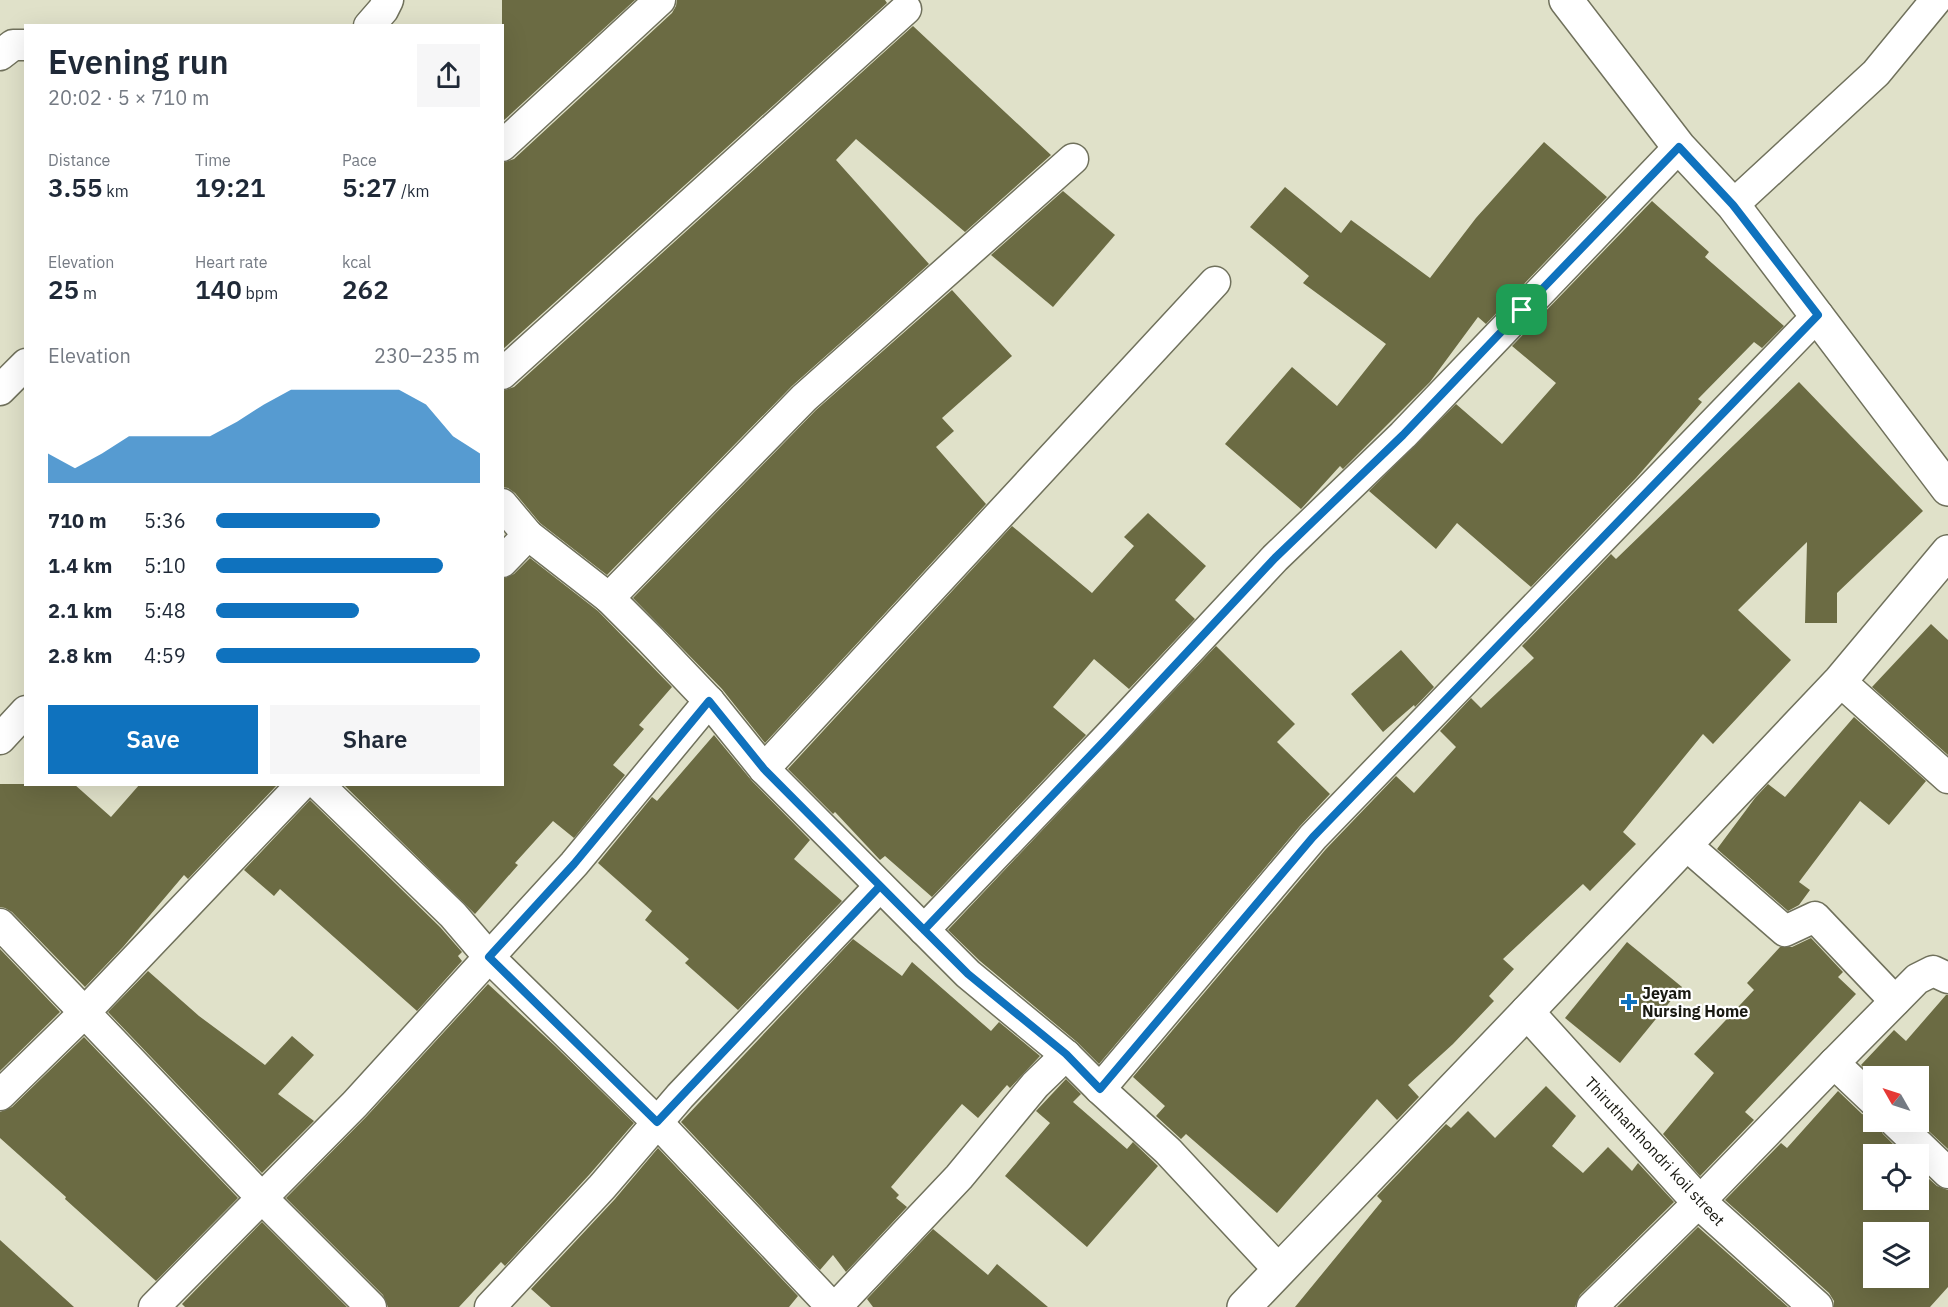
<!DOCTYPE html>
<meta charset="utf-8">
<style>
:root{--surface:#fff;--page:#f6f6f7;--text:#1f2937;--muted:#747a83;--accent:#0f72be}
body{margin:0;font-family:"IBM Plex Sans",sans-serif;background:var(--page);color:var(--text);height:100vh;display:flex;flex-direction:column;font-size:22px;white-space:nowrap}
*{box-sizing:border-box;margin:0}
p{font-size:20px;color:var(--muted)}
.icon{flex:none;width:33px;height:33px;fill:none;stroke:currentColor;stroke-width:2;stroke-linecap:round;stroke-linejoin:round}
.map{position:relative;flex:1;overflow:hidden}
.side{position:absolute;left:24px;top:24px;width:480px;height:762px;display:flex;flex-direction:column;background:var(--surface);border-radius:0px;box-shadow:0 6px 24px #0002}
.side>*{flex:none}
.needle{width:39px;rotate:309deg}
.fabs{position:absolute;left:1863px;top:1066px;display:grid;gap:12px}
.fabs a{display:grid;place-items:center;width:66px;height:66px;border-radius:0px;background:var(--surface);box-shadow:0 6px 24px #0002;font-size:30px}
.pin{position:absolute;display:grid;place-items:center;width:51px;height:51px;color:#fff;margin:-26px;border-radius:12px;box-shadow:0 3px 9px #0006}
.round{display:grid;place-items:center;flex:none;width:63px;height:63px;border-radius:0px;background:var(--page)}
.headline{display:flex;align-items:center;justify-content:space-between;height:102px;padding:0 24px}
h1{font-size:33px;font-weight:600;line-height:45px}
.figures{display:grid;grid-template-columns:repeat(3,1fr);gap:9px;height:102px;padding:6px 24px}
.figures div{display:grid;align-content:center}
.figures b{font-size:26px;font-weight:600}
.figures small{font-size:16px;font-weight:400}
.figures p{font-size:16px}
.chart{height:168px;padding:12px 24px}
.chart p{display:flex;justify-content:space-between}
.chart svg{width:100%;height:108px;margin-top:6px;fill:var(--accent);opacity:.7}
.cta{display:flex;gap:12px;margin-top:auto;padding:12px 24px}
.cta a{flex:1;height:69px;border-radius:0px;background:var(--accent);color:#fff;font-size:24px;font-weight:600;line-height:69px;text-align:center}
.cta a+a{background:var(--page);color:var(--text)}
ul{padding:0 24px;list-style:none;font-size:20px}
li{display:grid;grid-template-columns:96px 72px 1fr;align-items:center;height:45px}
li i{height:15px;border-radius:8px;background:var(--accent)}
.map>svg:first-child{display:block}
</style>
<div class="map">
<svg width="1948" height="1307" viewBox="0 0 1948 1307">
<rect width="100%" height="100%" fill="#e0e1c9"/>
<g fill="#6b6b43" fill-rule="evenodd">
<polygon points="502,0 635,0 502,122"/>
<polygon points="677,0 885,0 887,3 502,350 502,163 514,159 672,13 676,6"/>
<polygon points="913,26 1051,155 965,232 856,139 836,160 929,264 792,386 607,575 540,523 515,493 508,488 502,487 502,391 514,387"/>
<polygon points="1544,142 1607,197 1486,324 1478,317 1430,382 1343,469 1340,466 1301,509 1225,444 1292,367 1337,406 1386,344 1303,283 1309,276 1250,227 1285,187 1341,233 1351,220 1430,278 1476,218"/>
<polygon points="1063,191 1115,235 1053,307 991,255"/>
<polygon points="1652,201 1709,252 1705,257 1784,326 1762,348 1754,342 1698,399 1702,402 1636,478 1531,587 1457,523 1436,549 1369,491 1456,404 1502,444 1556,383 1512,346"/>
<polygon points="952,290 1012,356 942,418 954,431 936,447 986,504 765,743 722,689 633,598 816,410"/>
<polygon points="1799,382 1923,511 1837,593 1837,623 1805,623 1807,542 1738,610 1791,660 1713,744 1703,734 1623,832 1636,844 1590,891 1583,884 1503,959 1514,969 1489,996 1494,1001 1453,1044 1408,1085 1419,1097 1397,1120 1377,1099 1277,1213 1186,1134 1181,1139 1156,1116 1165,1106 1133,1077 1326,849 1396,776 1414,793 1456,747 1440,731 1471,698 1481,708 1534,658 1522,646 1611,554 1616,559"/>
<polygon points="1148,513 1206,566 1175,600 1195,619 1129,689 1094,659 1053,707 1086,735 932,897 885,856 880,860 835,812 833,814 788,769 1012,526 1092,593 1134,546 1124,537"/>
<polygon points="530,558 598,611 672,687 639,725 644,729 613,765 625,775 574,838 553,821 515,863 518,865 475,914 343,784 502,784 502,579 514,574"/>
<polygon points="1931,624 1948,640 1948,755 1872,687"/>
<polygon points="1216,646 1295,724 1277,742 1330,794 1300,826 1099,1064 1077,1042 980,961 948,930"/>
<polygon points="1401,650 1434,687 1415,707 1414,705 1383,732 1351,694"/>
<polygon points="1854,717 1926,781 1889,825 1860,801 1799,882 1810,890 1799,905 1788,911 1717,849 1755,798 1768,784 1785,797"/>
<polygon points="714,735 752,781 810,840 794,859 842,901 738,1010 685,963 689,959 645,920 652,911 598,863 652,797 657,801"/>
<polygon points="0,784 74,784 111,817 140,784 278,784 188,879 184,875 123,947 85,987 12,912 5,908 0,907"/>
<polygon points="310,800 440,927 462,952 458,956 462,961 417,1011 280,889 274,896 244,870"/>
<polygon points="1811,938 1843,972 1838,977 1856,994 1745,1112 1754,1120 1700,1176 1663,1134 1714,1073 1694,1054 1754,990 1747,983 1780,947 1792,947"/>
<polygon points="853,939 902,976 912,962 991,1031 999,1022 1040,1056 1010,1088 1007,1085 978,1118 962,1104 891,1187 899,1195 896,1198 907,1207 846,1272 833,1255 820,1270 681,1122"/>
<polygon points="1627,942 1682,987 1620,1063 1565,1018"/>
<polygon points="0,949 60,1012 0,1071"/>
<polygon points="148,971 199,1016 265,1065 292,1036 314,1055 278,1094 314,1121 262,1173 108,1012"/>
<polygon points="488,984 555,1046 634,1123 589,1175 505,1266 501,1262 459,1307 388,1307 383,1295 286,1198 367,1116"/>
<polygon points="1946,995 1948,995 1948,1149 1918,1121 1918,1077 1874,1077 1861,1065 1894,1030 1906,1041"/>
<polygon points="84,1037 238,1198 156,1281 65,1199 66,1197 0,1138 0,1112 12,1107"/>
<polygon points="1066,1079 1081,1094 1073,1102 1127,1149 1133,1142 1158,1166 1087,1247 1005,1176 1050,1123 1036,1111"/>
<polygon points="1546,1086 1576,1116 1552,1146 1583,1173 1608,1147 1632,1171 1638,1163 1674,1202 1580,1295 1575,1307 1295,1307 1382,1201 1377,1196 1446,1124 1451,1128 1468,1111 1495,1138"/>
<path d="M1838 1091 1862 1114 1874 1118V1122H1878L1879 1127 1883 1134 1904 1155H1874V1200H1918V1169L1937 1186 1948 1190V1287L1930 1307H1834V1301L1829 1293 1725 1200 1781 1143 1787 1148ZM1874 1233H1918V1278H1874Z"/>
<polygon points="658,1148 798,1296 789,1307 551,1307 531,1289 615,1199"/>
<polygon points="262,1222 347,1307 185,1307 182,1304"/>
<polygon points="1698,1227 1788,1307 1617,1307"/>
<polygon points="933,1229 988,1275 997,1264 1048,1307 873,1307 867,1299"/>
<polygon points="0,1240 74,1307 0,1307"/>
</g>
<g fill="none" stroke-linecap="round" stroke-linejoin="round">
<defs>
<g id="street">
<polyline points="369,26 383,10 388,0"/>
<polyline points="0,55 13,45 26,45"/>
<polyline points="502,146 660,0"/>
<polyline points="1733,205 1876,73 1936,0"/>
<polyline points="502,374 906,9"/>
<polyline points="0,390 26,364"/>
<polyline points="502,504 528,535 609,598 650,639 709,701 764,769 968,974 1066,1055 1100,1089 1168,1151 1279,1270"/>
<polyline points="502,562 528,535"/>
<polyline points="609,598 804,398 1073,159"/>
<polyline points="1840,681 1948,778"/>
<polyline points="0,739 26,711"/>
<polyline points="764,769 1215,282"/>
<polyline points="318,784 453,915 489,957 657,1122 832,1307"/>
<polyline points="1685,844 1785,931 1815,917 1895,1001"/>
<polyline points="0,924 262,1198 371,1307"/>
<polyline points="924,930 1107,738 1275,558 1403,435 1679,147"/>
<polyline points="1834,1063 1917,979 1933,971 1948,978"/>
<polyline points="1100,1089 1313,837 1818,315"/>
<polyline points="0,1095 84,1013 302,784"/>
<polyline points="1895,1122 1948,1173"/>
<polyline points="154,1307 355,1104 574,864 709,701"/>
<polyline points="490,1307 602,1187 680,1096 880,886"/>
<polyline points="836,1307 959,1177 1035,1085 1066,1055"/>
<polyline points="1592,1307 1699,1202 1834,1063 1874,1101"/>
</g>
<g id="secondary">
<polyline points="1566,0 1679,147 1733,205 1948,489"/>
<polyline points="1527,1012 1699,1202 1816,1307"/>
<polyline points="1244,1307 1527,1012 1840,681 1948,552"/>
</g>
</defs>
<use href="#street" stroke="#70715c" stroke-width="33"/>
<use href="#secondary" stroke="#70715c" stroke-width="36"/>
<use href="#street" stroke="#fff" stroke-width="30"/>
<use href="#secondary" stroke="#fff" stroke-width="33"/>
</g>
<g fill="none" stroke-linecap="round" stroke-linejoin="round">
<defs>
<polyline id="route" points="1522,310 1403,435 1275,558 1107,738 924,930 764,769 709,701 574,864 489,957 657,1122 880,886 968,974 1066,1054 1100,1089 1313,837 1818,315 1733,205 1679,147 1522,310"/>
</defs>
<use href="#route" stroke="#fff" stroke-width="12"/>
<use href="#route" stroke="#0f72be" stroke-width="8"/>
</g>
<path fill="#0f72be" stroke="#fff" stroke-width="2" d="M1626 993h6v6h6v6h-6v6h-6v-6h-6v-6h6z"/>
<g text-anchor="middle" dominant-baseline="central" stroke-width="4.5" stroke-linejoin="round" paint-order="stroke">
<g font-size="16" font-weight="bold" fill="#191911" stroke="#fff" text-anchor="start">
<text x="1642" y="993">Jeyam<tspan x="1642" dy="18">Nursing Home</tspan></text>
</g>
<g font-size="16" fill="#191911" stroke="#fff">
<text transform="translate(1655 1151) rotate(47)">Thiruthanthondri koil street</text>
</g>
</g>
</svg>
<div class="fabs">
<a><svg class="needle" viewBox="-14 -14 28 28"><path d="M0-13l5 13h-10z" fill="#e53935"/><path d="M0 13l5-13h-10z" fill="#747a83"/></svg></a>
<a><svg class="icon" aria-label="locate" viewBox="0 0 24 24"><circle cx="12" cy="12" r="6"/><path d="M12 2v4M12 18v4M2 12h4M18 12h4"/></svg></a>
<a><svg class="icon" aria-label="layers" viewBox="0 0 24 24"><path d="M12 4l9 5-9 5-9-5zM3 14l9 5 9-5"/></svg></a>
</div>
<div class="pin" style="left:1522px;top:310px;background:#1e9e55"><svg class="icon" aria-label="arrive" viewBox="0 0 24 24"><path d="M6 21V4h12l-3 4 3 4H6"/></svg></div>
<section class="side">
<div class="headline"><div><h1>Evening run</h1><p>20:02 · 5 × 710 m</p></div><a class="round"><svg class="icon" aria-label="share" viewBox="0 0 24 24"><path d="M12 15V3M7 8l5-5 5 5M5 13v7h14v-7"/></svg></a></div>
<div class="figures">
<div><p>Distance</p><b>3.55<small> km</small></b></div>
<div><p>Time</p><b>19:21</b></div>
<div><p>Pace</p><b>5:27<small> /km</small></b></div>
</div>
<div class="figures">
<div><p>Elevation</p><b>25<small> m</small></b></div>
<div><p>Heart rate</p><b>140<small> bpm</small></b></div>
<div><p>kcal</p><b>262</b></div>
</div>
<div class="chart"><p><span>Elevation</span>230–235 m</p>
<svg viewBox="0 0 160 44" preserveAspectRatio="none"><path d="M0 44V32L10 38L20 32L30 25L40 25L50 25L60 25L70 19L80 12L90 6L100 6L110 6L120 6L130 6L140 12L150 25L160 32V44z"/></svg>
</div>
<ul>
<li><b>710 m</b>5:36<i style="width:62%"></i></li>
<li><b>1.4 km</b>5:10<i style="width:86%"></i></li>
<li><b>2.1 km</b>5:48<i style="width:54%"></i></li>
<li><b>2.8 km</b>4:59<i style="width:100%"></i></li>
</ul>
<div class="cta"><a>Save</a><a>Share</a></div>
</section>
</div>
